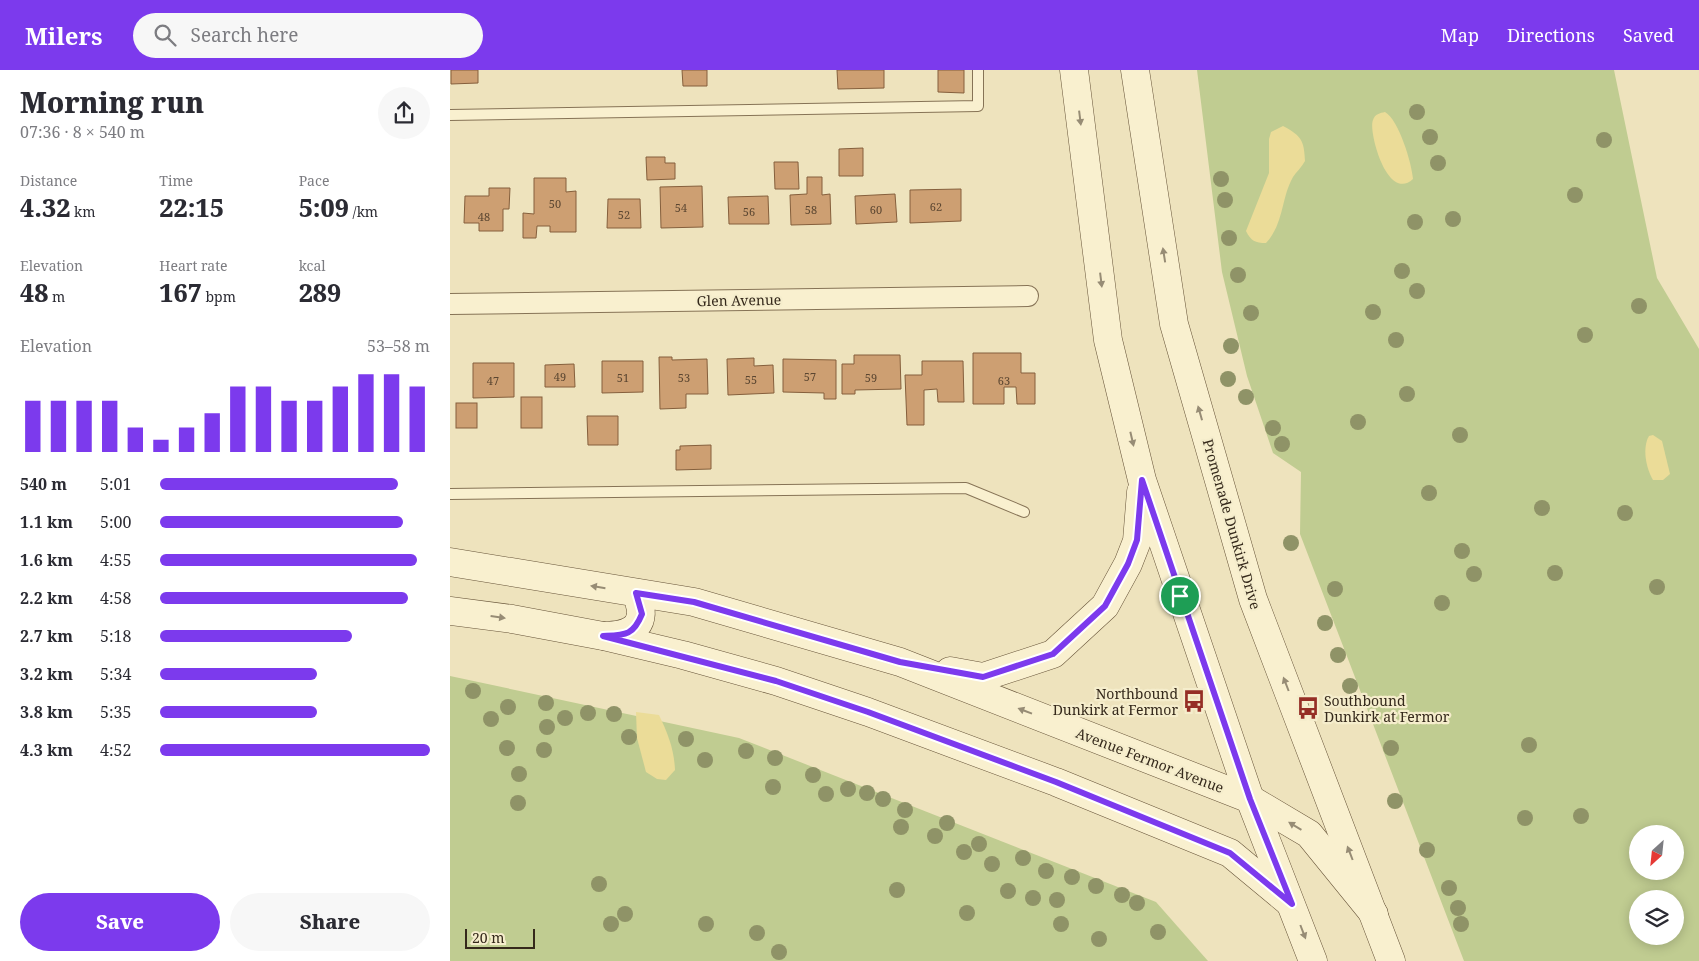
<!DOCTYPE html>
<meta charset="utf-8">
<style>
:root{--surface:#fff;--page:#f7f7f7;--text:#2b2b33;--muted:#7c7c81;--accent:#7c3aed}
body{margin:0;font-family:"Noto Serif",serif;background:var(--page);color:var(--text);height:100vh;display:flex;flex-direction:column;font-size:19px;white-space:nowrap}
*{box-sizing:border-box;margin:0}
p{font-size:16px;color:var(--muted)}
.icon{flex:none;width:28px;height:28px;fill:none;stroke:currentColor;stroke-width:2;stroke-linecap:round;stroke-linejoin:round}
.map{position:relative;flex:1;overflow:hidden}
.drawer{display:flex;flex-direction:column;background:var(--surface);width:450px}
.drawer>*{flex:none}
.needle{width:32px;rotate:207deg}
.buttons{position:absolute;left:1179px;top:755px;display:grid;gap:10px}
.buttons a{display:grid;place-items:center;width:55px;height:55px;border-radius:50%;background:var(--surface);box-shadow:0 2px 12px #0003;font-size:25px}
.scale{position:absolute;left:15px;bottom:12px;width:70px;box-sizing:border-box;padding-left:5px;border:2px solid #35291b;border-top:0;font-size:14px;line-height:18px;white-space:nowrap;color:#35291b;-webkit-text-stroke:4px #f5edcc;paint-order:stroke}
.pin{position:absolute;display:grid;place-items:center;width:42px;height:42px;color:#fff;margin:-21px;border:2px solid #fff;border-radius:50%;box-shadow:0 1px 5px #0007}
.round{display:grid;place-items:center;flex:none;width:52px;height:52px;border-radius:26px;background:var(--page)}
.head{display:flex;align-items:center;justify-content:space-between;height:85px;padding:0 20px}
h1{font-size:28px;font-weight:800;line-height:38px}
.metrics{display:grid;grid-template-columns:repeat(3,1fr);gap:8px;height:85px;padding:5px 20px}
.metrics div{display:grid;align-content:center}
.metrics b{font-size:25px;font-weight:800}
.metrics small{font-size:14px;font-weight:400}
.metrics p{font-size:14px}
.chart{height:140px;padding:10px 20px}
.chart p{display:flex;justify-content:space-between}
.chart svg{width:100%;height:90px;margin-top:5px;stroke:var(--accent);stroke-width:6}
.button{display:flex;gap:10px;margin-top:auto;padding:10px 20px}
.button a{flex:1;height:58px;border-radius:30px;background:var(--accent);color:#fff;font-size:20px;font-weight:800;line-height:58px;text-align:center}
.button a+a{background:var(--page);color:var(--text)}
ul{padding:0 20px;list-style:none;font-size:16px}
li{display:grid;grid-template-columns:80px 60px 1fr;align-items:center;height:38px}
li i{height:12px;border-radius:6px;background:var(--accent)}
header{display:flex;align-items:center;gap:30px;box-sizing:border-box;height:70px;padding:0 25px;background:var(--accent);color:#fff}
header strong{font-size:24px}
nav{display:flex;gap:28px;margin-inline-start:auto;font-size:18px}
.search{width:350px;height:45px;background:var(--page);display:flex;align-items:center;gap:12px;box-sizing:border-box;padding:0 18px;border-radius:28px;color:var(--muted);font-size:19px}
main{display:flex;flex:1;min-height:0}
.map>svg:first-child{display:block}
</style>
<header>
<strong>Milers</strong>
<div class="search"><svg class="icon" aria-label="search" viewBox="0 0 24 24"><circle cx="10" cy="10" r="6"/><path d="M15 15l6 6"/></svg>Search here</div>
<nav><a>Map</a><a>Directions</a><a>Saved</a></nav>
</header>
<main>
<section class="drawer">
<div class="head"><div><h1>Morning run</h1><p>07:36 · 8 × 540 m</p></div><a class="round"><svg class="icon" aria-label="share" viewBox="0 0 24 24"><path d="M12 15V3M7 8l5-5 5 5M5 13v7h14v-7"/></svg></a></div>
<div class="metrics">
<div><p>Distance</p><b>4.32<small> km</small></b></div>
<div><p>Time</p><b>22:15</b></div>
<div><p>Pace</p><b>5:09<small> /km</small></b></div>
</div>
<div class="metrics">
<div><p>Elevation</p><b>48<small> m</small></b></div>
<div><p>Heart rate</p><b>167<small> bpm</small></b></div>
<div><p>kcal</p><b>289</b></div>
</div>
<div class="chart"><p><span>Elevation</span>53–58 m</p>
<svg viewBox="0 0 160 44" preserveAspectRatio="none"><path d="M5 44V19M15 44V19M25 44V19M35 44V19M45 44V32M55 44V38M65 44V32M75 44V25M85 44V12M95 44V12M105 44V19M115 44V19M125 44V12M135 44V6M145 44V6M155 44V12"/></svg>
</div>
<ul>
<li><b>540 m</b>5:01<i style="width:88%"></i></li>
<li><b>1.1 km</b>5:00<i style="width:90%"></i></li>
<li><b>1.6 km</b>4:55<i style="width:95%"></i></li>
<li><b>2.2 km</b>4:58<i style="width:92%"></i></li>
<li><b>2.7 km</b>5:18<i style="width:71%"></i></li>
<li><b>3.2 km</b>5:34<i style="width:58%"></i></li>
<li><b>3.8 km</b>5:35<i style="width:58%"></i></li>
<li><b>4.3 km</b>4:52<i style="width:100%"></i></li>
</ul>
<div class="button"><a>Save</a><a>Share</a></div>
</section>
<div class="map">
<svg width="1249" height="891" viewBox="0 0 1249 891">
<rect width="100%" height="100%" fill="#eee3bd"/>
<g fill="#c0cc91" fill-rule="evenodd">
<path d="M747 0H1164L1207 208 1249 279V891H1014L850 464 851 402 823 383 797 306 772 202ZM1188 764H1225V801H1188ZM1188 829H1225V866H1188Z"/>
<polygon points="0,606 289,668 706,832 758,891 0,891"/>
</g>
<g fill="#ebdc98">
<path d="M935 42C949 50 962 94 963 109 937 133 918 60 923 50 925 44 930 43 935 42Z"/>
<path d="M833 56C852 66 854 71 855 91 852 97 846 102 843 107 831 128 834 154 816 173 805 173 801 171 796 161L819 103V69L821 62Z"/>
<path d="M1203 365 1212 371 1220 404 1213 410H1203C1196 398 1192 378 1199 366Z"/>
<path d="M186 642 209 645C218 664 224 679 225 700L216 710 207 709 196 702 187 668Z"/>
</g>
<g fill="#cd9f72" stroke="#855f3c">
<polygon points="1,0 28,0 28,13 1,14"/>
<polygon points="232,0 257,0 257,16 233,16"/>
<polygon points="387,0 434,0 434,18 388,19"/>
<polygon points="488,0 514,0 514,23 488,22"/>
<polygon points="413,78 413,106 389,106 389,79"/>
<polygon points="196,87 215,87 215,93 225,93 225,109 197,110"/>
<polygon points="324,92 348,92 349,119 325,119"/>
<polygon points="357,107 372,107 372,125 380,124 381,154 341,155 340,125 357,124"/>
<polygon points="84,108 116,108 116,122 126,121 126,162 100,162 100,156 87,156 86,168 73,168 73,143 84,144"/>
<polygon points="252,116 253,157 211,158 210,117"/>
<polygon points="39,118 60,118 59,139 53,139 53,161 29,161 29,153 14,153 15,126 39,126"/>
<polygon points="511,119 511,151 460,153 460,120"/>
<polygon points="445,124 447,152 406,154 405,126"/>
<polygon points="318,126 319,154 279,154 278,127"/>
<polygon points="158,129 190,129 191,158 157,158"/>
<polygon points="523,283 571,283 571,303 585,303 585,334 567,334 566,317 554,317 554,334 523,334"/>
<polygon points="404,285 450,285 451,319 405,320 405,324 392,324 392,294 404,294"/>
<polygon points="209,287 222,287 222,290 257,289 258,324 236,324 236,338 210,339"/>
<polygon points="304,288 304,296 323,295 324,323 278,325 277,289"/>
<polygon points="333,289 386,290 386,329 374,329 374,323 333,322"/>
<polygon points="152,291 193,291 193,322 152,323"/>
<polygon points="472,291 513,291 514,332 488,332 487,319 474,320 474,355 457,355 455,305 472,305"/>
<polygon points="23,293 64,293 64,327 23,328"/>
<polygon points="124,294 125,317 95,317 95,295"/>
<rect x="71" y="327" width="21" height="31"/>
<rect x="6" y="333" width="21" height="25"/>
<polygon points="137,346 168,346 168,375 138,375"/>
<polygon points="261,375 261,399 226,400 226,380 230,380 230,376"/>
</g>
<g fill="none" stroke-linecap="round" stroke-linejoin="round">
<defs>
<g id="service">
<polyline points="0,45 528,36 528,0"/>
<polyline points="0,424 516,418 574,442"/>
</g>
<polyline id="minor" points="0,234 578,226"/>
<g id="secondary">
<polyline points="624,0 658,270 692,410 800,729 863,891"/>
<polyline points="685,0 724,254 803,529 941,891"/>
<polyline points="0,492 244,532 450,592 800,729 859,764 924,844"/>
<polyline points="0,541 62,549 153,566 233,585 326,611 418,642 606,712 780,783 839,832"/>
<path d="M154 566C185 565 199 554 186 523"/>
<polyline points="500,601 533,607 603,584 655,536 678,494 687,471 691,422"/>
</g>
</defs>
<use href="#service" stroke="#867356" stroke-width="12"/>
<use href="#minor" stroke="#867356" stroke-width="22"/>
<use href="#secondary" stroke="#675439" stroke-width="29"/>
<use href="#service" stroke="#f9f0cf" stroke-width="10"/>
<use href="#minor" stroke="#f9f0cf" stroke-width="20"/>
<use href="#secondary" stroke="#f9f0cf" stroke-width="28"/>
</g>
<g fill="#8f9367">
<circle cx="967" cy="42" r="8"/>
<circle cx="980" cy="67" r="8"/>
<circle cx="1154" cy="70" r="8"/>
<circle cx="988" cy="93" r="8"/>
<circle cx="771" cy="109" r="8"/>
<circle cx="1125" cy="125" r="8"/>
<circle cx="775" cy="130" r="8"/>
<circle cx="1003" cy="149" r="8"/>
<circle cx="965" cy="152" r="8"/>
<circle cx="779" cy="168" r="8"/>
<circle cx="952" cy="201" r="8"/>
<circle cx="788" cy="205" r="8"/>
<circle cx="967" cy="221" r="8"/>
<circle cx="1189" cy="236" r="8"/>
<circle cx="923" cy="242" r="8"/>
<circle cx="801" cy="243" r="8"/>
<circle cx="1135" cy="265" r="8"/>
<circle cx="946" cy="270" r="8"/>
<circle cx="781" cy="276" r="8"/>
<circle cx="778" cy="309" r="8"/>
<circle cx="957" cy="324" r="8"/>
<circle cx="796" cy="327" r="8"/>
<circle cx="908" cy="352" r="8"/>
<circle cx="823" cy="358" r="8"/>
<circle cx="1010" cy="365" r="8"/>
<circle cx="832" cy="374" r="8"/>
<circle cx="979" cy="423" r="8"/>
<circle cx="1092" cy="438" r="8"/>
<circle cx="1175" cy="443" r="8"/>
<circle cx="841" cy="473" r="8"/>
<circle cx="1012" cy="481" r="8"/>
<circle cx="1105" cy="503" r="8"/>
<circle cx="1024" cy="504" r="8"/>
<circle cx="1207" cy="517" r="8"/>
<circle cx="885" cy="519" r="8"/>
<circle cx="992" cy="533" r="8"/>
<circle cx="875" cy="553" r="8"/>
<circle cx="888" cy="585" r="8"/>
<circle cx="900" cy="616" r="8"/>
<circle cx="23" cy="621" r="8"/>
<circle cx="96" cy="633" r="8"/>
<circle cx="58" cy="637" r="8"/>
<circle cx="138" cy="643" r="8"/>
<circle cx="164" cy="644" r="8"/>
<circle cx="115" cy="648" r="8"/>
<circle cx="41" cy="649" r="8"/>
<circle cx="97" cy="657" r="8"/>
<circle cx="179" cy="667" r="8"/>
<circle cx="236" cy="669" r="8"/>
<circle cx="1079" cy="675" r="8"/>
<circle cx="57" cy="678" r="8"/>
<circle cx="941" cy="678" r="8"/>
<circle cx="94" cy="680" r="8"/>
<circle cx="296" cy="681" r="8"/>
<circle cx="325" cy="688" r="8"/>
<circle cx="255" cy="690" r="8"/>
<circle cx="69" cy="704" r="8"/>
<circle cx="363" cy="705" r="8"/>
<circle cx="323" cy="717" r="8"/>
<circle cx="398" cy="719" r="8"/>
<circle cx="417" cy="723" r="8"/>
<circle cx="376" cy="724" r="8"/>
<circle cx="433" cy="729" r="8"/>
<circle cx="945" cy="731" r="8"/>
<circle cx="68" cy="733" r="8"/>
<circle cx="455" cy="740" r="8"/>
<circle cx="1131" cy="746" r="8"/>
<circle cx="1075" cy="748" r="8"/>
<circle cx="497" cy="753" r="8"/>
<circle cx="451" cy="757" r="8"/>
<circle cx="485" cy="766" r="8"/>
<circle cx="529" cy="774" r="8"/>
<circle cx="977" cy="780" r="8"/>
<circle cx="514" cy="782" r="8"/>
<circle cx="573" cy="788" r="8"/>
<circle cx="542" cy="794" r="8"/>
<circle cx="596" cy="801" r="8"/>
<circle cx="622" cy="807" r="8"/>
<circle cx="149" cy="814" r="8"/>
<circle cx="646" cy="816" r="8"/>
<circle cx="999" cy="818" r="8"/>
<circle cx="447" cy="820" r="8"/>
<circle cx="558" cy="821" r="8"/>
<circle cx="672" cy="825" r="8"/>
<circle cx="583" cy="828" r="8"/>
<circle cx="607" cy="830" r="8"/>
<circle cx="687" cy="833" r="8"/>
<circle cx="1008" cy="838" r="8"/>
<circle cx="517" cy="843" r="8"/>
<circle cx="175" cy="844" r="8"/>
<circle cx="161" cy="854" r="8"/>
<circle cx="256" cy="854" r="8"/>
<circle cx="611" cy="854" r="8"/>
<circle cx="1011" cy="854" r="8"/>
<circle cx="708" cy="862" r="8"/>
<circle cx="307" cy="863" r="8"/>
<circle cx="649" cy="869" r="8"/>
<circle cx="329" cy="882" r="8"/>
</g>
<defs><path id="oneway-solid" d="M-6-.8H1V-3.2L6.5 0L1 3.2V.8H-6Z" transform="scale(1.25)"/></defs>
<g fill="#978c75">
<use href="#oneway-solid" transform="translate(630 48) rotate(83)"/>
<use href="#oneway-solid" transform="translate(714 185) rotate(-99)"/>
<use href="#oneway-solid" transform="translate(651 210) rotate(83)"/>
<use href="#oneway-solid" transform="translate(750 343) rotate(-106)"/>
<use href="#oneway-solid" transform="translate(682 369) rotate(77)"/>
<use href="#oneway-solid" transform="translate(148 517) rotate(-171)"/>
<use href="#oneway-solid" transform="translate(48 547) rotate(8)"/>
<use href="#oneway-solid" transform="translate(836 614) rotate(-111)"/>
<use href="#oneway-solid" transform="translate(575 641) rotate(-159)"/>
<use href="#oneway-solid" transform="translate(845 756) rotate(-149)"/>
<use href="#oneway-solid" transform="translate(900 783) rotate(-111)"/>
<use href="#oneway-solid" transform="translate(853 862) rotate(69)"/>
</g>
<g fill="none" stroke-linecap="round" stroke-linejoin="round">
<defs>
<path id="route" d="M692 410 800 729 842 834 780 783 606 712 418 642 326 611 153 566C175 565 183 566 192 544L186 523 244 532 450 592 533 607 603 584 655 536 678 494 687 470Z"/>
</defs>
<use href="#route" stroke="#fff" stroke-width="10"/>
<use href="#route" stroke="#7c3aed" stroke-width="6"/>
</g>
<defs>
<symbol id="bus-bare" viewBox="-9 -9 18 18"><path d="M-5-6H5V4H4V6H2V4H-2V6H-4V4H-5ZM-3.5-4V0h7V-4ZM-3.5 1.2v1.5H-2V1.2ZM2 1.2v1.5H3.5V1.2Z" fill="#952e25" stroke="#f5edcc" stroke-width="2.5" paint-order="stroke"/></symbol>
</defs>
<g fill-rule="evenodd">
<use href="#bus-bare" x="728" y="615" width="32" height="32"/>
<use href="#bus-bare" x="842" y="622" width="32" height="32"/>
</g>
<g text-anchor="middle" dominant-baseline="central" stroke-width="4.5" stroke-linejoin="round" paint-order="stroke">
<g font-size="11" fill="#5b4631">
<text x="105" y="133">50</text>
<text x="486" y="136">62</text>
<text x="231" y="137">54</text>
<text x="361" y="139">58</text>
<text x="426" y="139">60</text>
<text x="299" y="141">56</text>
<text x="174" y="144">52</text>
<text x="34" y="146">48</text>
<text x="110" y="306">49</text>
<text x="360" y="306">57</text>
<text x="173" y="307">51</text>
<text x="234" y="307">53</text>
<text x="421" y="307">59</text>
<text x="301" y="309">55</text>
<text x="43" y="310">47</text>
<text x="554" y="310">63</text>
</g>
<g font-size="14" fill="#35291b" stroke="#f5edcc">
<text transform="translate(289 230) rotate(-1)">Glen Avenue</text>
<text transform="translate(782 454) rotate(74)">Promenade Dunkirk Drive</text>
<text transform="translate(700 690) rotate(21)">Avenue Fermor Avenue</text>
</g>
<g font-size="14" fill="#35291b" stroke="#f5edcc" text-anchor="end">
<text x="728" y="623">Northbound<tspan x="728" dy="16">Dunkirk at Fermor</tspan></text>
<text x="874" y="630" text-anchor="start">Southbound<tspan x="874" dy="16">Dunkirk at Fermor</tspan></text>
</g>
</g>
</svg>
<div class="buttons">
<a><svg class="needle" viewBox="-14 -14 28 28"><path d="M0-13l5 13h-10z" fill="#e53935"/><path d="M0 13l5-13h-10z" fill="#7c7c81"/></svg></a>
<a><svg class="icon" aria-label="layers" viewBox="0 0 24 24"><path d="M12 4l9 5-9 5-9-5zM3 14l9 5 9-5"/></svg></a>
</div>
<div class="scale">20 m</div>
<div class="pin" style="left:730px;top:526px;background:#1e9e55"><svg class="icon" aria-label="arrive" viewBox="0 0 24 24"><path d="M6 21V4h12l-3 4 3 4H6"/></svg></div>
</div>
</main>
